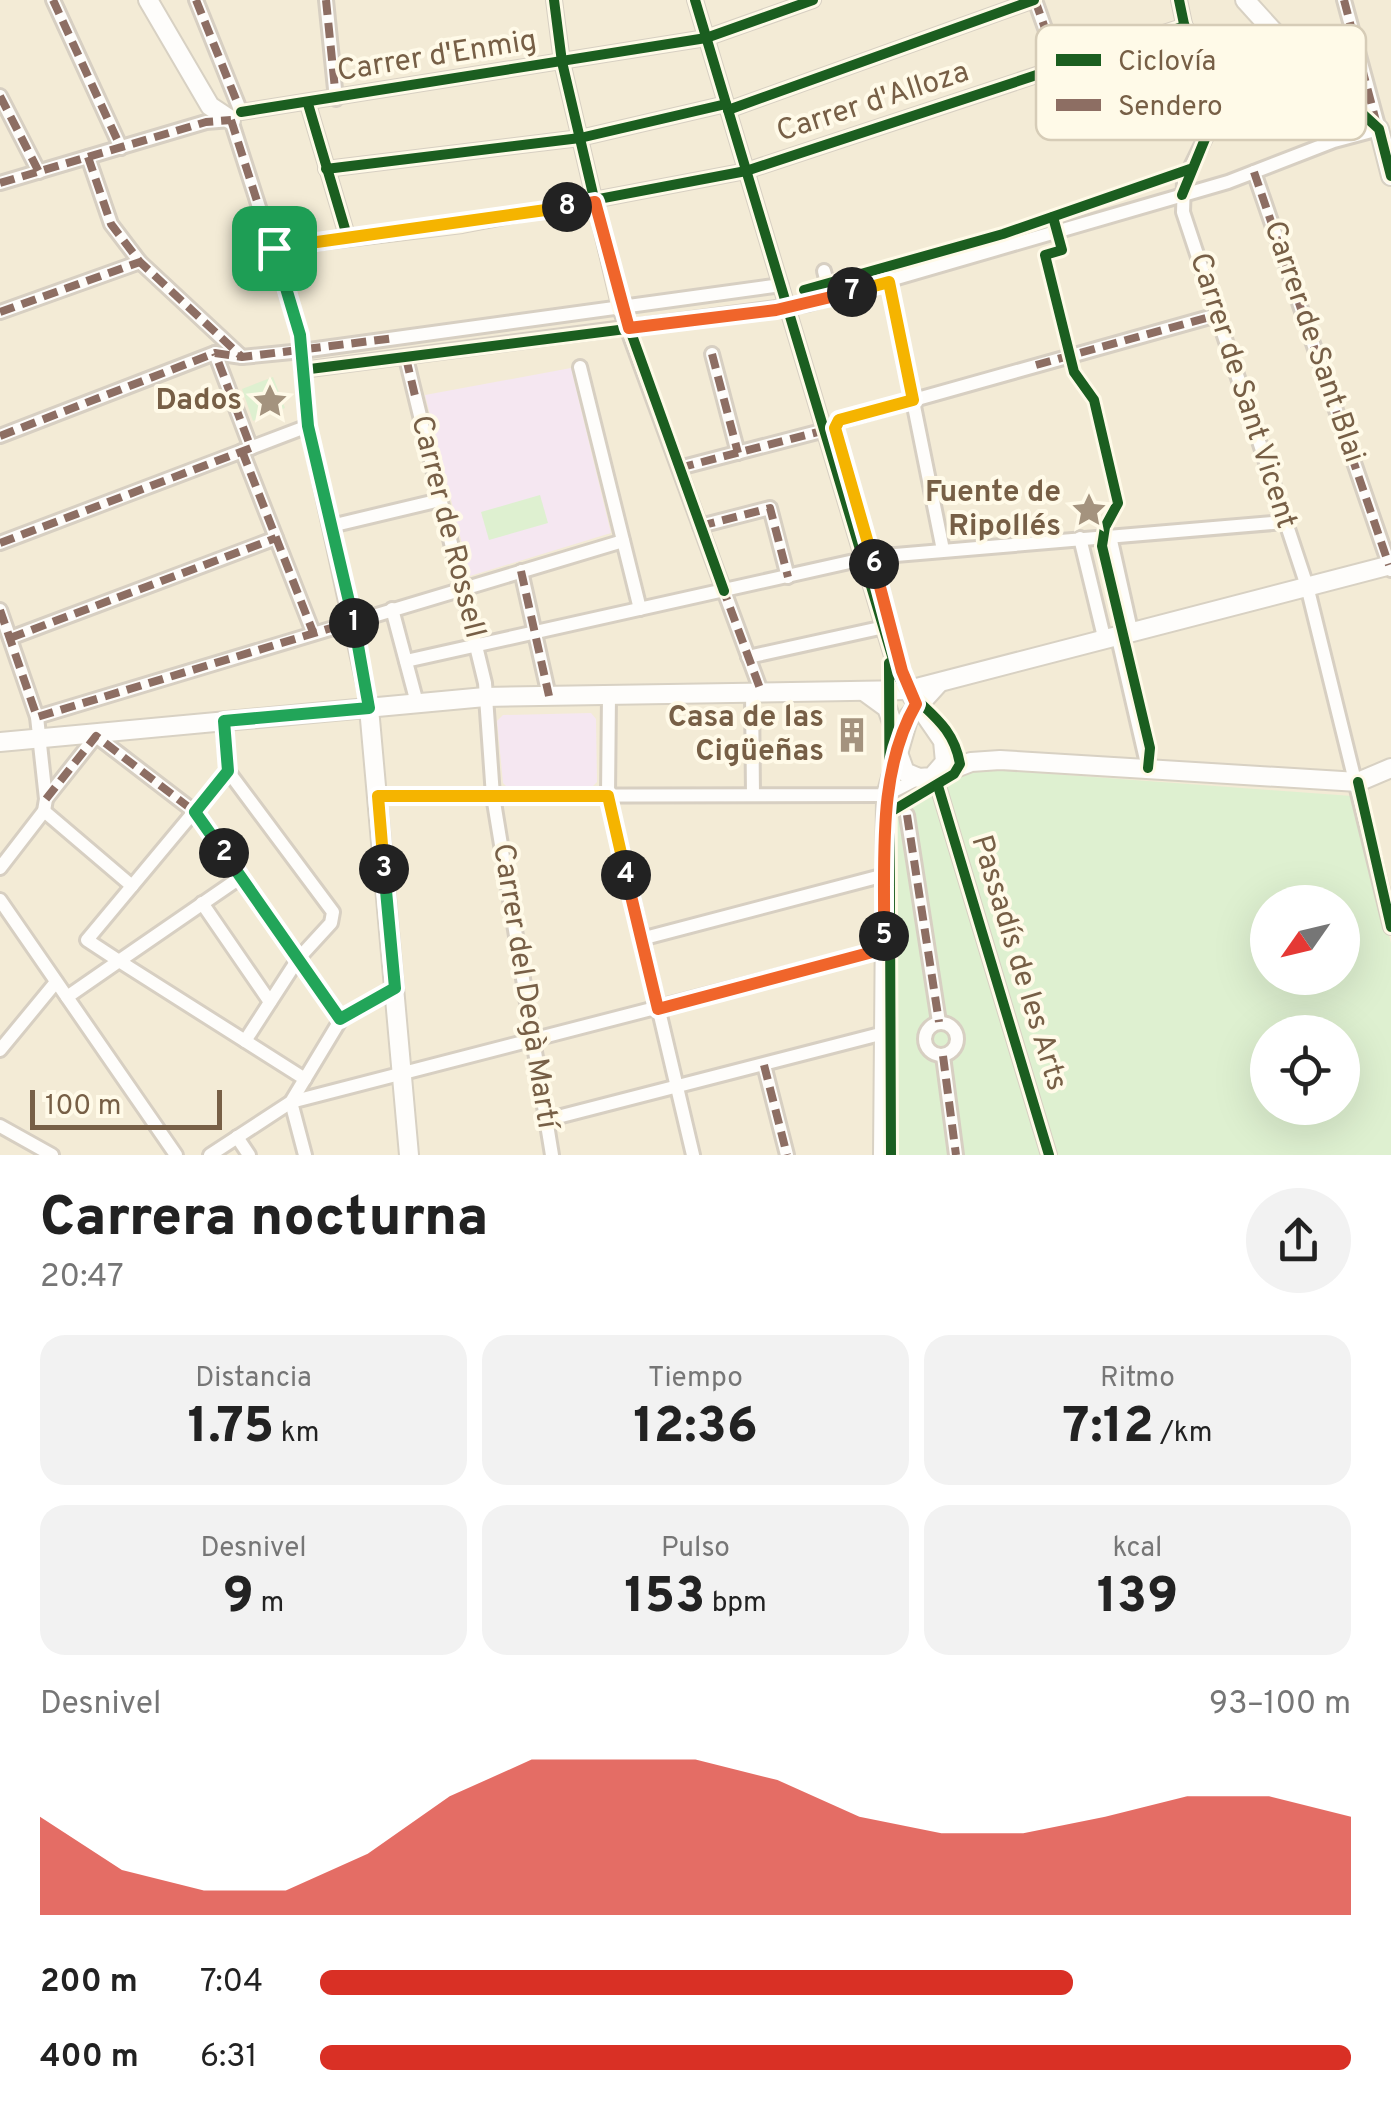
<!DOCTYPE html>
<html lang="es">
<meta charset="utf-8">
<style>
:root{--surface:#fff;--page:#f2f2f2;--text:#222;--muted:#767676;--accent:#d93025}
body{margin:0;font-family:Overpass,sans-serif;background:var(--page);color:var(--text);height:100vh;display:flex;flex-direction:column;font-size:38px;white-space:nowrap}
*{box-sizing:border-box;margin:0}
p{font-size:32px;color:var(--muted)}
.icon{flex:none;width:55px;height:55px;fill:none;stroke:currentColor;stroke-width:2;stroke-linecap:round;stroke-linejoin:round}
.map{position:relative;height:1155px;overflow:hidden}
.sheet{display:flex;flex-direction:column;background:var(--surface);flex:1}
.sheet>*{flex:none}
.needle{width:65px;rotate:236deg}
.controls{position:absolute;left:1250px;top:885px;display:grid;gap:20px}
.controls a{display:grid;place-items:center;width:110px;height:110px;border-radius:50%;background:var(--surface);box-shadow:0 10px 40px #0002;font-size:50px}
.scale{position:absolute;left:30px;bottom:25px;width:192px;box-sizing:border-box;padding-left:10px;border:5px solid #775f46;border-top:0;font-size:28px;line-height:35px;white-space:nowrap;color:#775f46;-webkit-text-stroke:8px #fffae8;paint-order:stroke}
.pin{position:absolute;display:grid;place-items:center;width:85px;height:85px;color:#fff;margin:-42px;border-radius:20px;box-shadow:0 5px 15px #0006}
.km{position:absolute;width:50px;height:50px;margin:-25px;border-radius:50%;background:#222;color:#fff;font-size:28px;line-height:50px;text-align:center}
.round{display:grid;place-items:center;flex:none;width:105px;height:105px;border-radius:52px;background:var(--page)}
.headline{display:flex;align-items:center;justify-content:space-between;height:170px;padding:0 40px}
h1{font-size:55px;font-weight:800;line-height:75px}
.metrics{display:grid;grid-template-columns:repeat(3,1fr);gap:15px;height:170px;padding:10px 40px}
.metrics div{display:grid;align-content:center;border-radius:25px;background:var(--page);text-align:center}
.metrics b{font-size:50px;font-weight:800}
.metrics small{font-size:28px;font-weight:400}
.metrics p{font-size:28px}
.chart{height:280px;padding:20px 40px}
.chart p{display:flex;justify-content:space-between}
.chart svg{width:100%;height:180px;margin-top:10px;fill:var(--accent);opacity:.7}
ul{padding:0 40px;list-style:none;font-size:32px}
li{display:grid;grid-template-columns:160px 120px 1fr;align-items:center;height:75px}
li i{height:25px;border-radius:12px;background:var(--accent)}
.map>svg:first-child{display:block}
</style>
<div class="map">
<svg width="1391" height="1155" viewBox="0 0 1391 1155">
<rect width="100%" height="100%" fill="#f7f4e7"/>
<path fill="#f3ebd6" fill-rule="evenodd" d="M0 0H1391V1155H0ZM1268 902H1342V978H1268ZM1268 1032H1342V1108H1268Z"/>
<g fill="#f5e7f1">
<polygon points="571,368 611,533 470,576 425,395"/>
<polygon points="591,713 596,719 597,782 592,787 508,788 503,783 497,721 503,715"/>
</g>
<g fill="#def0d0" fill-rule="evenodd">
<polygon points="273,377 285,408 253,421 242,389"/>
<polygon points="540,495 548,523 489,540 481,512"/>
<path d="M970 768 1352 796 1391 943V1155H898L897 809ZM1268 902H1342V978H1268ZM1268 1032H1342V1108H1268Z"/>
</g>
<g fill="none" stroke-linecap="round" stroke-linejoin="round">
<defs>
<g id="street">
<polyline points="53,0 121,148"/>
<polyline points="196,0 241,112"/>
<polyline points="326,0 336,99"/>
<polyline points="554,0 562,62 620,309 761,691"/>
<polyline points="695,0 898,676 909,690"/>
<polyline points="1035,0 1059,68"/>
<polyline points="1179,0 1207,134 1184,181 1183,212 1307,586 1391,927"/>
<polyline points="0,96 39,172"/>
<polyline points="308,104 348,239"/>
<polyline points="728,110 1034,0"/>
<polyline points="241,112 706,38 813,0"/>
<polyline points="231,120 300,335 308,426 369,708"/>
<polyline points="1207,134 1330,84"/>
<polyline points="88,157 111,224 140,262 242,357"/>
<polyline points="326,169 580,138 726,104"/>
<polyline points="1254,172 1391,570"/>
<polyline points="0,183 206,122 231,120"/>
<polyline points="274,248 462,225 746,171 1185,26"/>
<polyline points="824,271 831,298"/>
<polyline points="889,282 943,550"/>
<polyline points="0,312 140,262"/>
<polyline points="215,353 251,448"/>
<polyline points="712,354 738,453"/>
<polyline points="406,358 485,683 493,796 552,1155"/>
<polyline points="580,367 640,609"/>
<polyline points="302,370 807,304 1228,182 1334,141 1379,129 1344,0"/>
<polyline points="0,436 215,353 242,357 302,351 781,285"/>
<polyline points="242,451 313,632"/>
<polyline points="679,468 833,428"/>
<polyline points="860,516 835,427 839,421 1217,315"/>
<polyline points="331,526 440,500"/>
<polyline points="700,526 770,508 788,577"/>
<polyline points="1110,536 1131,630"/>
<polyline points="1080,538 1104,637"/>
<polyline points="0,543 308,426"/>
<polyline points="521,571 549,696"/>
<polyline points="392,609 417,703"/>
<polyline points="0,610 37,717 46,799 44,811 0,868"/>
<polyline points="1117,634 1148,768"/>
<polyline points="10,638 276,538"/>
<polyline points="748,657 889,626"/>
<polyline points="406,661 872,557 1285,522"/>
<polyline points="752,692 753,795"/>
<polyline points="609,695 608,795 693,1155"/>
<polyline points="37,717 623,541"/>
<polyline points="223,721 228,771 333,912 331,923 298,959 245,1041"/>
<polyline points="938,786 1049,1155"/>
<polyline points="377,796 886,795 919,778"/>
<polyline points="46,799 96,736 195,812 341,1019"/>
<polyline points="44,811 132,886"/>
<polyline points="907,815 939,1022"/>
<polyline points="241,877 119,961 305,1079"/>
<polyline points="0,900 176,1155"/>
<polyline points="202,903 270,1002"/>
<polyline points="641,939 885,875"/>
<polyline points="67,997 119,961 87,940 228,771"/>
<circle cx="941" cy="1039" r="16"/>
<polyline points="0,1050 56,982"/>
<polyline points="943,1056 956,1155"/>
<polyline points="764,1065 787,1155"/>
<polyline points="546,1120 884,1033"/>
<polyline points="0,1126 52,1155"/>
<polyline points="237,1137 249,1155"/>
<polyline points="210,1155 291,1102 341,1019 395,988"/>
<polyline points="305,1155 291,1102 884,949"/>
</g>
<g id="secondary">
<polyline points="148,0 210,106 231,120"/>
<polyline points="1245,0 1284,43 1379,129 1391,176"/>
<polyline points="865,692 887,708 899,742"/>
<polyline points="369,708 409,1155"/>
<polyline points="0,742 485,697 909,690 1391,565"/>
<polyline points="897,750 905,772 919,778 932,777 945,762 943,741 912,696"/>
<polyline points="932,777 971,762 1000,760 1358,782 1391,768"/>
<polyline points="883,1155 886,795 909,716 938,684"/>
</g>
</defs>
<use href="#street" stroke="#d7cfc2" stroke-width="18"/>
<use href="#secondary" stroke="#d8d1c3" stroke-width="22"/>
<use href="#street" stroke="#fefdfb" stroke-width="12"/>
<use href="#secondary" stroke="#fefdfb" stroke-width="18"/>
<g stroke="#8d6e63" stroke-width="8" stroke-dasharray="15 8" stroke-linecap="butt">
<polyline points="53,0 121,148"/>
<polyline points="196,0 241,112"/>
<polyline points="326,0 336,99"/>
<polyline points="1035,0 1059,68"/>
<polyline points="1344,0 1377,125"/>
<polyline points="0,96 39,172"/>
<polyline points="231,120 300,335 308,426 369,708"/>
<polyline points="88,157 111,224 140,262 242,357"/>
<polyline points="1254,172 1389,565"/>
<polyline points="0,183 206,122 231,120"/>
<polyline points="889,282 894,309"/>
<polyline points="0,312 140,262"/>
<polyline points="712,354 738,453"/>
<polyline points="406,358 416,400"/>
<polyline points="1036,365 1217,315"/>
<polyline points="0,436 215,353 242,357 395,338"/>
<polyline points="242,451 313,632"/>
<polyline points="679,468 830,429"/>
<polyline points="700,526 770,508 788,577"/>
<polyline points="0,543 251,448 215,353"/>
<polyline points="521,571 549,696"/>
<polyline points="722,586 761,691"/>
<polyline points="0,610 37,717 354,621"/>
<polyline points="10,638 276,538"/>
<polyline points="46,799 96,736 195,812"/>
<polyline points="907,815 939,1022"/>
<polyline points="943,1056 956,1155"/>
<polyline points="764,1065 787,1155"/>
</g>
<defs>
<g id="cycleway">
<polyline points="554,0 562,62 620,309"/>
<path d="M695 0 898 676C915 708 952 717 960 764L954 774 892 811"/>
<polyline points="1179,0 1207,134 1182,195"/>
<polyline points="308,104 348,239"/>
<polyline points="728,110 1034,0"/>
<polyline points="241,112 706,38 813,0"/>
<polyline points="1207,134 1330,84 1379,129 1391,176"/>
<polyline points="326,169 580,138 726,104"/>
<polyline points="1053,217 1062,250 1045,255 1074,372 1094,400 1118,503 1105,527 1102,546 1150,748 1148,768"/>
<polyline points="274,248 462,225 746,171 1185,26"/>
<polyline points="804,290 1003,234 1190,169"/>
<polyline points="629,327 724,591"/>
<polyline points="302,370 776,310 831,298"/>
<polyline points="889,663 891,1155"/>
<polyline points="1358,782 1391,927"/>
<polyline points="938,786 1049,1155"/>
</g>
</defs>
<use href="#cycleway" stroke="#fffae8" stroke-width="16"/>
<use href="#cycleway" stroke="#1b5e20" stroke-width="10"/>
</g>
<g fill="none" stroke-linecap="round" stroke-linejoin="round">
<defs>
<polyline id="split-1" points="274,248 300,335 308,426 354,623"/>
<polyline id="split-2" points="224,853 195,812 228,771 224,721 369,708 354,623"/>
<polyline id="split-3" points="224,853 340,1019 395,988 384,869"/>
<polyline id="split-4" points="384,869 378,796 608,796 626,875"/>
<polyline id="split-5" points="626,875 658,1009 884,949 884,936"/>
<path id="split-6" d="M874 564 902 671 916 704C877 772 885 858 884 936"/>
<polyline id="split-7" points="852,292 889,282 913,400 839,420 835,428 874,564"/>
<polyline id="split-8" points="567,207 595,202 629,328 776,310 852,292"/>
<polyline id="split-9" points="274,248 567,207"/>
</defs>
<use href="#split-1" stroke="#fff" stroke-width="20"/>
<use href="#split-2" stroke="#fff" stroke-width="20"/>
<use href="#split-3" stroke="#fff" stroke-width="20"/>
<use href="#split-4" stroke="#fff" stroke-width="20"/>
<use href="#split-5" stroke="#fff" stroke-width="20"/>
<use href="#split-6" stroke="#fff" stroke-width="20"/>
<use href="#split-7" stroke="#fff" stroke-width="20"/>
<use href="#split-8" stroke="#fff" stroke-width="20"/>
<use href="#split-9" stroke="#fff" stroke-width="20"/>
<use href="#split-1" stroke="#22a559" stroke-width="12"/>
<use href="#split-2" stroke="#22a559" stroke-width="12"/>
<use href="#split-3" stroke="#22a559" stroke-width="12"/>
<use href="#split-4" stroke="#f5b400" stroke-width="12"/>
<use href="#split-5" stroke="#f0652b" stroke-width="12"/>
<use href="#split-6" stroke="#f0652b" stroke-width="12"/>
<use href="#split-7" stroke="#f5b400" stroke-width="12"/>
<use href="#split-8" stroke="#f0652b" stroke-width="12"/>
<use href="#split-9" stroke="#f5b400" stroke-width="12"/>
</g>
<defs>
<symbol id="sight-bare" viewBox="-9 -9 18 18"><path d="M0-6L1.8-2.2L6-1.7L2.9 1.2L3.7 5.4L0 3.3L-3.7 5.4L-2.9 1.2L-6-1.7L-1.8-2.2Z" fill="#a4937e" stroke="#fffae8" stroke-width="2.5" paint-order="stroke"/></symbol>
<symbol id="building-bare" viewBox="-9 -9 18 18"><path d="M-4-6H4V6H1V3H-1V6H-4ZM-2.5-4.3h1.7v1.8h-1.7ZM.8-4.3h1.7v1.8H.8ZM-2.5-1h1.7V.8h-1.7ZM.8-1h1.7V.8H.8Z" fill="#a4937e" stroke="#fffae8" stroke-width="2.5" paint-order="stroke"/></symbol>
</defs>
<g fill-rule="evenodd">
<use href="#sight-bare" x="245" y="376" width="50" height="50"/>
<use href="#sight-bare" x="1064" y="485" width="50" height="50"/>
<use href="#building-bare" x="827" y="710" width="50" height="50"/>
</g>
<g text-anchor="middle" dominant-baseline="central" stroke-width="8" stroke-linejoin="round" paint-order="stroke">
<g font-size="30" fill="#775f46" stroke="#fffae8">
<text transform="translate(437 57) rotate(-9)">Carrer d'Enmig</text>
<text transform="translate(873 103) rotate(-18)">Carrer d'Alloza</text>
<text transform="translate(1313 342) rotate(71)">Carrer de Sant Blai</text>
<text transform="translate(1242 391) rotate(72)">Carrer de Sant Vicent</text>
<text transform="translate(447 527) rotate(76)">Carrer de Rossell</text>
<text transform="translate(1018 963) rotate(73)">Passadís de les Arts</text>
<text transform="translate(524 986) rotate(81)">Carrer del Degà Martí</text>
</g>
<g font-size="30" font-weight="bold" fill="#775f46" stroke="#fffae8" text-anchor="end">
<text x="242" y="401">Dados</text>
<text x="1061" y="493">Fuente de<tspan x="1061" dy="34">Ripollés</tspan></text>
<text x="824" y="718">Casa de las<tspan x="824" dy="34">Cigüeñas</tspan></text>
</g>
</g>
<rect x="1036" y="25" width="330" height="115" rx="15" fill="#fffae8" stroke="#d6ccb7" stroke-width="2.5"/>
<rect x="1056" y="54" width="45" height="12" fill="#1b5e20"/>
<rect x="1056" y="99" width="45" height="12" fill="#8d6e63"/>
<g font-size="28" fill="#775f46">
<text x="1118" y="70">Ciclovía</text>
<text x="1118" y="115">Sendero</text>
</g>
</svg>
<div class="controls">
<a><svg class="needle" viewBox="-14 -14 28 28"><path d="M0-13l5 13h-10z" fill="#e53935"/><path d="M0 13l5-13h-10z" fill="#767676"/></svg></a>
<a><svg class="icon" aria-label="locate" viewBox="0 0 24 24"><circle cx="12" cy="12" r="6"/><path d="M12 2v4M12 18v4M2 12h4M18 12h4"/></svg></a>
</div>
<div class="scale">100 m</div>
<div class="pin" style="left:274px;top:248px;background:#1e9e55"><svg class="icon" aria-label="arrive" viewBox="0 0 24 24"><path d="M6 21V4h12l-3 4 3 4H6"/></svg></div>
<b class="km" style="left:354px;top:623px">1</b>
<b class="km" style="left:224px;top:853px">2</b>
<b class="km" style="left:384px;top:869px">3</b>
<b class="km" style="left:626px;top:875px">4</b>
<b class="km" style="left:884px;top:936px">5</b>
<b class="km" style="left:874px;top:564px">6</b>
<b class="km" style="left:852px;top:292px">7</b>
<b class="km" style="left:567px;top:207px">8</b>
</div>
<section class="sheet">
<div class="headline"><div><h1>Carrera nocturna</h1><p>20:47</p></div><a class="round"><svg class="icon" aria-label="share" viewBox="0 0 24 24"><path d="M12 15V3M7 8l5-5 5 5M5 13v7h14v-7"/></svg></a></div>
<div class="metrics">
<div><p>Distancia</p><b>1.75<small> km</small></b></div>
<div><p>Tiempo</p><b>12:36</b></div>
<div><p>Ritmo</p><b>7:12<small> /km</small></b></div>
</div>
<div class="metrics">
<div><p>Desnivel</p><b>9<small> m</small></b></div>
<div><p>Pulso</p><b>153<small> bpm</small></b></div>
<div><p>kcal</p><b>139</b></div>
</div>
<div class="chart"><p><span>Desnivel</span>93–100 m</p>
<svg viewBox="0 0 160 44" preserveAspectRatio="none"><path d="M0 44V20L10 33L20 38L30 38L40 29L50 15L60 6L70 6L80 6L90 11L100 20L110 24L120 24L130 20L140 15L150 15L160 20V44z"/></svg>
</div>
<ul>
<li><b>200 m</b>7:04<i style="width:73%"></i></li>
<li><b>400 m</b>6:31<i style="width:100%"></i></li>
</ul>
</section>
